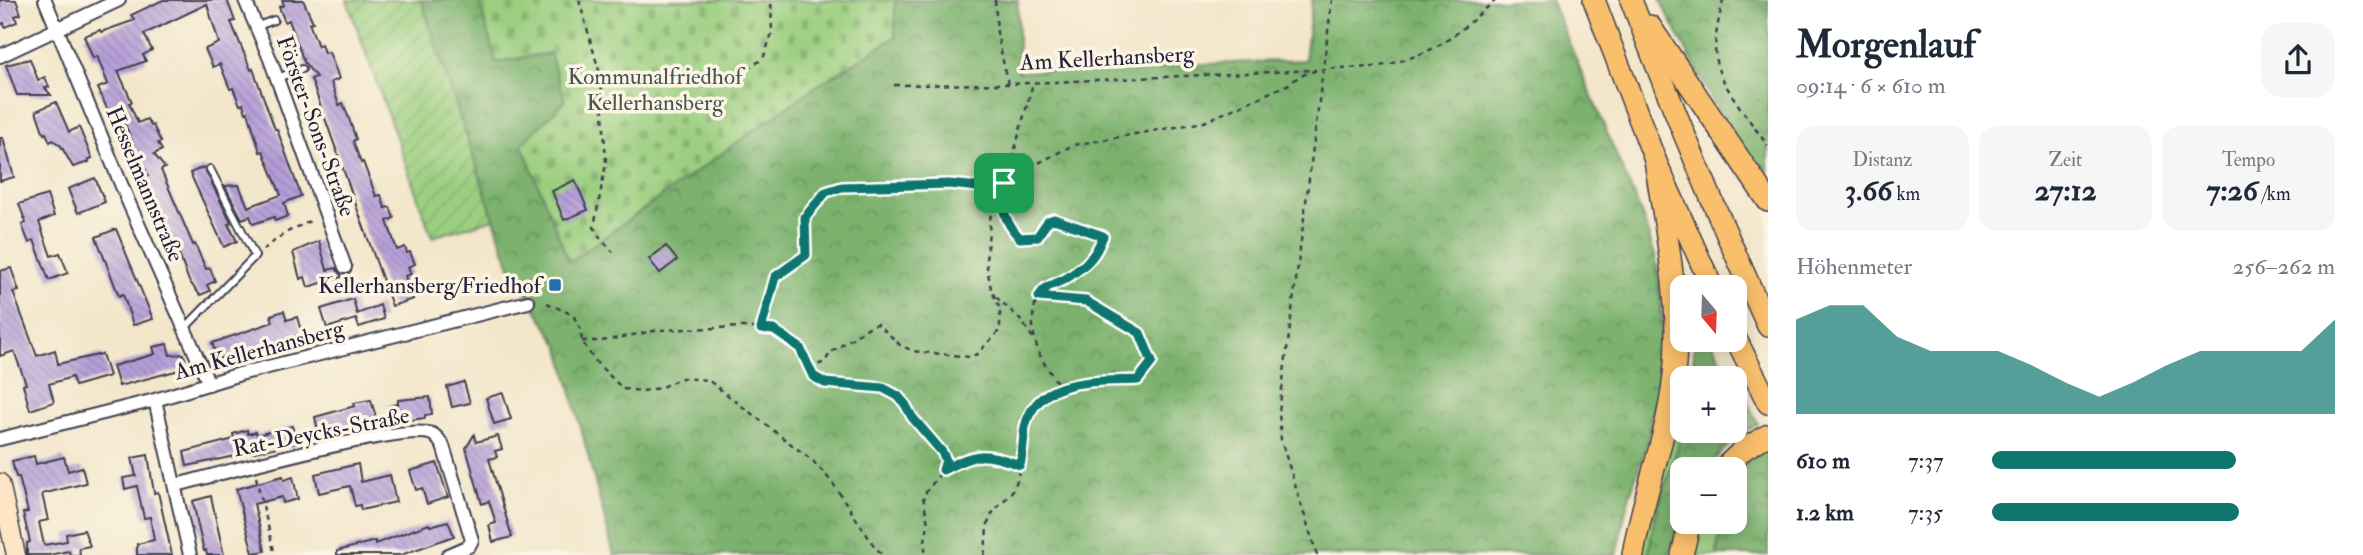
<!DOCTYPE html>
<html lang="de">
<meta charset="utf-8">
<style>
:root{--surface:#fff;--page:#f6f6f7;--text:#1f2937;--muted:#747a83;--accent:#0f766e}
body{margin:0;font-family:"IM FELL Double Pica",serif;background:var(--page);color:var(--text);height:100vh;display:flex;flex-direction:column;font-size:26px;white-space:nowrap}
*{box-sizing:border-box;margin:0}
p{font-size:23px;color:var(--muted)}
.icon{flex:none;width:38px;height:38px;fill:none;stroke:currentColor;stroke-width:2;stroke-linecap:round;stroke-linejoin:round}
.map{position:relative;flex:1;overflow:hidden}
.side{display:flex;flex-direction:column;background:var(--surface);width:595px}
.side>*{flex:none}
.needle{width:46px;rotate:161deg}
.buttons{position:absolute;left:1670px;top:275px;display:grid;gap:14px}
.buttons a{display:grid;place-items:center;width:77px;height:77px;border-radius:14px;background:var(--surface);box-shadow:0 4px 18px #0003;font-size:35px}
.pin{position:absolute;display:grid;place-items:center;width:60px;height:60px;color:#fff;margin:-30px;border-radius:14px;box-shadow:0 4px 10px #0006}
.round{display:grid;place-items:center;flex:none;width:74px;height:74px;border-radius:21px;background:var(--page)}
.head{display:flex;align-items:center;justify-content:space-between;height:119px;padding:0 28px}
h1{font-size:38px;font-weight:800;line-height:52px}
.metrics{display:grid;grid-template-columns:repeat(3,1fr);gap:10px;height:119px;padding:7px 28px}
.metrics div{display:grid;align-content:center;border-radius:18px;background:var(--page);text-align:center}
.metrics b{font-size:30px;font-weight:800}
.metrics small{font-size:19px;font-weight:400}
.metrics p{font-size:19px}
.chart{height:196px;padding:14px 28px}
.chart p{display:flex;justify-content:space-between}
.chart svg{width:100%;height:126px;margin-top:7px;fill:var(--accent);opacity:.7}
ul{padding:0 28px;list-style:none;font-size:23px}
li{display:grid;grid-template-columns:112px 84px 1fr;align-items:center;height:52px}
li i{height:18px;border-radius:9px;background:var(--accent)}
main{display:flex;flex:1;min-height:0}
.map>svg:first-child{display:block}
</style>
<main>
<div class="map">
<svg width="1768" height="555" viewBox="0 0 1768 555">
<defs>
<pattern id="forest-crowns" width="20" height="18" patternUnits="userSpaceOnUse" patternTransform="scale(1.75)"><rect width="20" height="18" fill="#7cb26e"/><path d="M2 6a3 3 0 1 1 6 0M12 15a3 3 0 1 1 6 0" fill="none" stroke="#65905c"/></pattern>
<pattern id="cemetery-stones" width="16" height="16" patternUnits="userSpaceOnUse" patternTransform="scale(1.75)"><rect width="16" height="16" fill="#9bcf80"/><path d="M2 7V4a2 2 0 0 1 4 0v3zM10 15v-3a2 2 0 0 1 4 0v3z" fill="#85b170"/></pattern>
<pattern id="garden-furrows" width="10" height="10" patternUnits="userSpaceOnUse" patternTransform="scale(1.75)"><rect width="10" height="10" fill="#9bcf80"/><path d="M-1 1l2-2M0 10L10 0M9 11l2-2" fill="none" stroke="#85b170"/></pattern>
<pattern id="building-back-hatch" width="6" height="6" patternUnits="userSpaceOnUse" patternTransform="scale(1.75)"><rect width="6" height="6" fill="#b69ed8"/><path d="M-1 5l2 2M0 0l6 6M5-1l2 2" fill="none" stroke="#9480b0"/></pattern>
</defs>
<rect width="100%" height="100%" fill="#fcf5e5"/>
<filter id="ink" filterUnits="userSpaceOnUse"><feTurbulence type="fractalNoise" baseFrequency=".0143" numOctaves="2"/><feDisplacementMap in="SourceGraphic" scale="14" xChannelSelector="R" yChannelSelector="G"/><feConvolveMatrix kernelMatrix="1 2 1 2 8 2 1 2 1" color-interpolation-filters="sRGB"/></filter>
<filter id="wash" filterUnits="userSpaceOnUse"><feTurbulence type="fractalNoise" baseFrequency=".00686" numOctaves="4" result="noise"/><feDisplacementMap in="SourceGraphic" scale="28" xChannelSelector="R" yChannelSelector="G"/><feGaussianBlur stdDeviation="1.57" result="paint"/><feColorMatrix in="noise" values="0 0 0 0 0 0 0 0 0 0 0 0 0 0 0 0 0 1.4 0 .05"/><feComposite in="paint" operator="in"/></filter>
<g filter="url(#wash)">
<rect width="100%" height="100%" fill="#f3e6ca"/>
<g fill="#9bcf80" stroke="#5e785e" stroke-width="2">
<polygon points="1682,385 1683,431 1655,517 1648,555 1640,555"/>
<polygon points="1700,522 1720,522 1721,524 1717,555 1691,555"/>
</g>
<g fill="url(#forest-crowns)" stroke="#4f6a54" stroke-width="2">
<polygon points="421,0 479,0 497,62 550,53 565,101 569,262 815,87 895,37 895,0 1018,0 1018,72 1305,60 1312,0 1551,0 1643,218 1656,259 1661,301 1663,360 1658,394 1645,449 1628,501 1616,555 614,555 560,348 510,267"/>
<polygon points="1660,0 1768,0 1768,183 1720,115"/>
<polygon points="1694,340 1711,340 1725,368 1732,371 1758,424 1735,439 1705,469 1682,469 1682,510 1670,555 1648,555 1655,517 1683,431 1734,430 1734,378 1693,378"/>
<path d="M1768 448V555H1717L1720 522H1734C1734 479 1727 471 1768 448Z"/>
</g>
<polygon fill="url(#cemetery-stones)" stroke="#5e785e" stroke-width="2" points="479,0 895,0 895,37 815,87 569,262 522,144 565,101 550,53 496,62"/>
<polygon fill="url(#garden-furrows)" stroke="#5e785e" stroke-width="2" points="347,0 421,0 494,219 432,237"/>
<g id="blocks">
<g fill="url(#building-back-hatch)">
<polygon points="0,0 16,0 21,14 15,16 17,22 5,27 4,23 0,25"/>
<polygon points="163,0 227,0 235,21 231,22 251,70 253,69 275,129 277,129 301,196 284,203 288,216 275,221 274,217 253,224 250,216 242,219 225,186 239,185 248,207 281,195 263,151 260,152 248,112 246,113 243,104 240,105 233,88 230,89 220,64 213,67 205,49 219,43 207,4 144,34 152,50 143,55 146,61 118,71 132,102 129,103 138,123 147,119 151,126 153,125 161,142 158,143 162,150 154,154 165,168 161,170 193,245 195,244 206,269 210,268 215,281 207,285 210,291 200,295 189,281 178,252 176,253 168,234 171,233 159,214 143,178 148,175 121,116 112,120 98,88 108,84 97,56 93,58 84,36 100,30 101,32 135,20 131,15"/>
<polygon points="282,0 303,0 313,22 309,23 318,46 321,44 324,53 329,52 339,79 331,82 339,105 343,103 348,116 356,139 353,141 361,163 363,162 376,196 381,195 385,208 390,207 394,218 387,221 397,250 405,247 407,253 410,252 415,264 408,267 411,274 405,276 413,299 392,306 311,79 316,77 304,62 289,20 285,22 279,7 284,5"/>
<polygon points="30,59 38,80 45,77 49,87 45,88 51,95 17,95 6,65"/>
<polygon points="56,102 69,132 79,127 92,158 88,160 89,162 73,167 61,146 53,140 50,142 46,133 44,134 36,111"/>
<polygon points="0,138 3,138 14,177 0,181"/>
<polygon points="204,167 231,223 228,224 237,241 224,247 190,173"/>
<polygon points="95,178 105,202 78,213 68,189"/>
<polygon points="575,180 588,210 564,220 552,191"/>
<polygon points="47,195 54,216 39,222 51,256 60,253 68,273 49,280 34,240 29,243 22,225 26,223 19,204"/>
<polygon points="116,229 153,319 133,325 123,294 119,296 96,237"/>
<polygon points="319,241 327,270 336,268 342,277 308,287 305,277 300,279 293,252"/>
<polygon points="666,246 677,260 660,273 649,259"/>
<polygon points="11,268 19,291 13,292 37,356 55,350 58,364 102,354 109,376 75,386 72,377 49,384 54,402 30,410 23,385 26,384 14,351 0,356 0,271"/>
<polygon points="353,299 357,314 380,305 384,319 359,327 356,319 327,328 321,309"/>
<polygon points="284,311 287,320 297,317 302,334 243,353 236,355 235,353 218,359 212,343 273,322 271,315"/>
<polygon points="167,344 170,355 184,354 187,368 119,386 113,366 155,354 153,347"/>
<polygon points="464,382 470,403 452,407 447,387"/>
<polygon points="503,393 511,419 494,424 486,398"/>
<polygon points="430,397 432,414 425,415 425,418 395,422 389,406 398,404 398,400"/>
<polygon points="371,400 378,424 367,426 367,429 319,435 315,417 355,406 354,403"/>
<polygon points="292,426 297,443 187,466 184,452 234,439 233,434 247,430 248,434 256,432 257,435"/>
<polygon points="474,435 476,442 498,436 502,449 495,451 497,457 489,459 512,537 493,542 489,525 496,523 489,501 482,504 466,448"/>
<polygon points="148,455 154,493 158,492 172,555 137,555 137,544 154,540 150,517 144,518 137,486 125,489 123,478 136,476 132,458"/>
<polygon points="34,456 36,464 64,457 68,471 82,467 86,483 42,494 48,520 39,522 44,545 67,541 66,534 84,530 90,546 79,548 80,555 70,555 69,551 49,555 27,555 27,543 30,542 23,513 28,512 19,477 16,477 12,461"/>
<polygon points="437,463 448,497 427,504 422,488 416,490 410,471"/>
<polygon points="358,464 361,482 390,475 396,502 361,510 360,505 355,506 350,486 319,493 315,474"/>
<polygon points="283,476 284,480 293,477 298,499 283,503 282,497 254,504 265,551 253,553 236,489"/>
<polygon points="211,496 216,520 224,555 207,555 206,550 204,551 198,526 193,501"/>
<polygon points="448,521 454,536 401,555 337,555 337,551 375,541 375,544 429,524 430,526"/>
</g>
</g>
</g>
<g filter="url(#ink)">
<use href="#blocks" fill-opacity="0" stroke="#413f50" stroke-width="2"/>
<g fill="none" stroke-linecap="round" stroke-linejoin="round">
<defs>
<g id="lane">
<polyline points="258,26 274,20"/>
<polyline points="277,78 302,69"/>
<polyline points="185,328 255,256 210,169"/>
</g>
<g id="street">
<polyline points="45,0 128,201 209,384"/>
<polyline points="245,0 270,59 345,267"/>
<polyline points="0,56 119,0"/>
<polyline points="155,400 190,555"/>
<polyline points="0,439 155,400 240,374 528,302"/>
<path d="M176 485C216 475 404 422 432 434 438 437 440 442 443 446L472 540 469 546 448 555"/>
</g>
<polyline id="secondary" points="0,483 16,555"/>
<g id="highway">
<polyline points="1594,0 1655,160 1712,287"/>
<path d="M1631 0C1673 110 1718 218 1768 326"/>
<polyline points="1650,26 1768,201"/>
<polyline points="1734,335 1768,403"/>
<polyline points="1723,469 1744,449 1768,435"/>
<path d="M1633 555C1642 497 1666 442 1673 383 1683 309 1666 234 1655 160"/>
<polyline points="1682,555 1690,522"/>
</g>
</defs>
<use href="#lane" stroke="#413f50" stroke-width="10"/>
<use href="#street" stroke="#413f50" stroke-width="16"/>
<use href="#secondary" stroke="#413f50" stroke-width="21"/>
<use href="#highway" stroke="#413f50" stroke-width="24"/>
<g stroke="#413f50" stroke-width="2.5" stroke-dasharray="5 5" stroke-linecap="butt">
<polyline points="579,0 601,78 606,163 594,227 601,239 613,252"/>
<polyline points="995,0 997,33 1008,84"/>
<path d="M1723 0C1719 20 1713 40 1716 61 1719 83 1754 126 1768 146"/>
<polyline points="601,78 677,84 726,81 763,59 772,33 771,0"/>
<polyline points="894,85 1008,84 1316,70"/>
<polyline points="1007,178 1033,83"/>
<path d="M1004 187C1003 209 1004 222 1020 238L1037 237 1048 221 1054 219 1103 236C1101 242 1099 251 1096 256 1085 270 1064 277 1050 285 1026 298 1031 339 1042 359 1047 369 1054 376 1059 387"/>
<polyline points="263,250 285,233 314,219"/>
<polyline points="996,297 1019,318 1033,338"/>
<polyline points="547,303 573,315 580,328 582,341 594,360 623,389 643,391 659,388 682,378 708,380 813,461 832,482 875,547 883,555"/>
<polyline points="761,329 775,277 806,255 805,217 826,192 842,187 949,184 979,187 1005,183"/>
<polyline points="582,341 602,341 659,330 744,327 774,330 800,348 813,376 825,383 883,388 898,396 905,404 912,417 942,452 946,460 943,470 923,496 928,524 925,541 925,555"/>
<path d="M809 368 825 362 830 353 872 325 878 324 900 345 913 351 970 357 977 354 1000 330V309L991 289 986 261 991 212 1006 180 1073 145 1204 122 1289 84C1311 64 1345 69 1373 67 1388 65 1406 60 1420 54 1449 44 1473 19 1496 0"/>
<path d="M945 469C980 450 984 453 1020 465"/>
<polyline points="256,477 275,555"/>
<path d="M984 555C987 543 985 529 990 518 996 504 1012 497 1016 483 1022 464 1021 443 1026 424 1041 376 1098 382 1138 380L1152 362 1140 333 1086 301 1039 297"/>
<polyline points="1317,555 1281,440 1279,412 1332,0"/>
</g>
<use href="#lane" stroke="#fff" stroke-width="6"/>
<use href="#street" stroke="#fff" stroke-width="12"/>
<use href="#secondary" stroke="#fde5c5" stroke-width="18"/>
<use href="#highway" stroke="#f9bf6d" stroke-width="21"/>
</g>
</g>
<g fill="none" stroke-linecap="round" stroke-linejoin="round" filter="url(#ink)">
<defs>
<path id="route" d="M1006 180C999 203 1003 221 1020 238L1037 237 1048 221 1054 219 1103 236C1095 258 1086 265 1067 278 1056 285 1045 284 1039 297L1086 301 1140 333 1152 362 1138 380C1097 382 1037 376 1025 427 1023 439 1023 453 1020 465 983 453 979 451 943 470L946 460 942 452 912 417 905 404 898 396 883 388 825 383 813 376 800 348 774 330 761 329 775 277 806 255 805 217 826 192 842 187 949 184 979 187 1004 183Z"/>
</defs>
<use href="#route" stroke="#fff" stroke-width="14"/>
<use href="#route" stroke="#0f766e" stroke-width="9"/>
</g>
<rect fill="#1f6fb2" stroke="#fcf5e5" stroke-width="2.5" x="548" y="278" width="14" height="14" rx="3.5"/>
<g text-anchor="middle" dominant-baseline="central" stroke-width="7" stroke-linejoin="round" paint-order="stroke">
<g font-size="23" fill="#22223b" stroke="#fcf5e5">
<text transform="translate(1107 58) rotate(-3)">Am Kellerhansberg</text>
<text transform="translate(316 126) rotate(70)">Förster-Sons-Straße</text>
<text transform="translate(145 184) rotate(67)">Hesselmannstraße</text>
<text transform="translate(259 350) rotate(-15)">Am Kellerhansberg</text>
<text transform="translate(321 432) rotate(-11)">Rat-Deycks-Straße</text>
</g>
<g font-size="23" fill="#465650" stroke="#fcf5e5">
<text x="655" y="76">Kommunalfriedhof<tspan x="655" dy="26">Kellerhansberg</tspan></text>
</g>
<g font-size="23" fill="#22223b" stroke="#fcf5e5" text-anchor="end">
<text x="541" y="285">Kellerhansberg/Friedhof</text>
</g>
</g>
</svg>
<div class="buttons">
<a><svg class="needle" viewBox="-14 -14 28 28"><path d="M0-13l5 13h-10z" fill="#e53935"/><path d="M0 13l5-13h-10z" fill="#747a83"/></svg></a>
<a>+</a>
<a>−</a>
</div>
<div class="pin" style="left:1004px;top:183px;background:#1e9e55"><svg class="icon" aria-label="arrive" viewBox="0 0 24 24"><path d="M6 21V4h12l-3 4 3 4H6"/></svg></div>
</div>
<section class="side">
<div class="head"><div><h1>Morgenlauf</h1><p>09:14 · 6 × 610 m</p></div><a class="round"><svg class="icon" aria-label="share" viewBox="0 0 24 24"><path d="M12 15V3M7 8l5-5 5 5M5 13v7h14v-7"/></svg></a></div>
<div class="metrics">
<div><p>Distanz</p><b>3.66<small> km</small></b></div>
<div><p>Zeit</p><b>27:12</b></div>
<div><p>Tempo</p><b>7:26<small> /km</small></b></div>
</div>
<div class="chart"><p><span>Höhenmeter</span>256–262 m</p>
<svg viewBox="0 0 160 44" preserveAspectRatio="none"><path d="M0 44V11L10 6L20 6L30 17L40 22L50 22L60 22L70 27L80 33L90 38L100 33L110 27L120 22L130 22L140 22L150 22L160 11V44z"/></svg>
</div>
<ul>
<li><b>610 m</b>7:37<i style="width:71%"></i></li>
<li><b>1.2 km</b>7:35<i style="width:72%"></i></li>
</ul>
</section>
</main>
